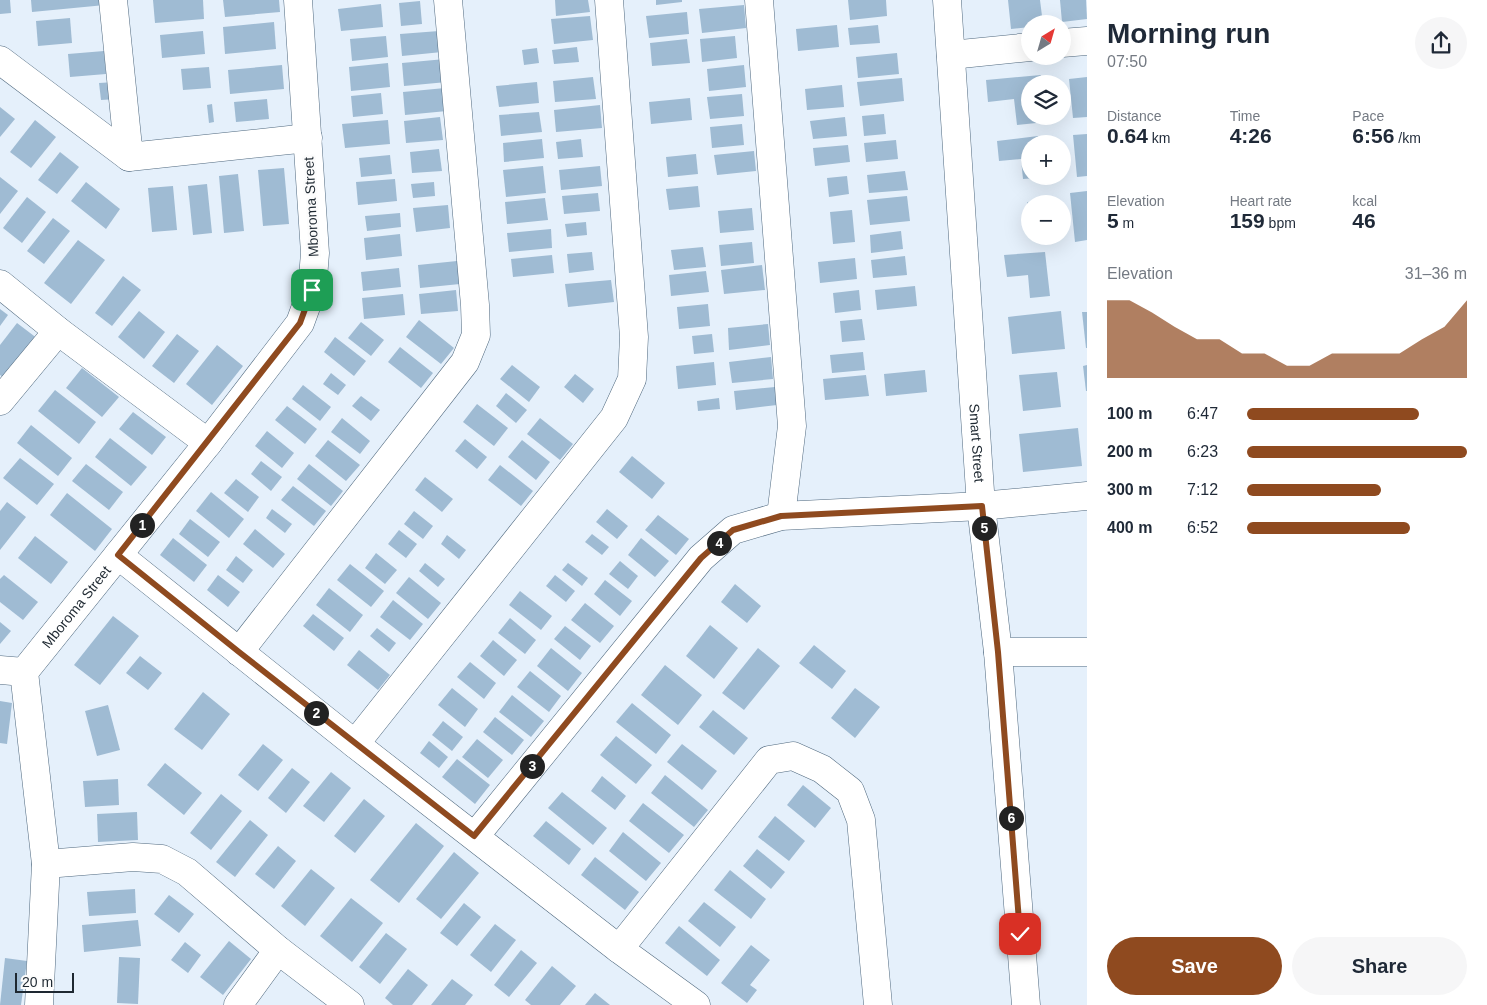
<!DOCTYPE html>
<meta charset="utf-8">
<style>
:root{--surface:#fff;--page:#f6f6f7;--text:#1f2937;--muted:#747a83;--accent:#8f4a1f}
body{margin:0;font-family:Helvetica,sans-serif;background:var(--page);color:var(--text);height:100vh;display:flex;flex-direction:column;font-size:19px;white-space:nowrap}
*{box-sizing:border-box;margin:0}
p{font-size:16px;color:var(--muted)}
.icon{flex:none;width:28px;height:28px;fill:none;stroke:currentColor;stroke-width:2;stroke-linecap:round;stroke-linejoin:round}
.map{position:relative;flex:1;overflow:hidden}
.side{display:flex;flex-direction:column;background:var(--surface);width:400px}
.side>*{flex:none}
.needle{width:32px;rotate:37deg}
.tools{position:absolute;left:1021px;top:15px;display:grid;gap:10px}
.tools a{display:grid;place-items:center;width:50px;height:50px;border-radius:50%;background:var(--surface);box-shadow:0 5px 20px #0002;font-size:25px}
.scale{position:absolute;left:15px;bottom:12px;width:59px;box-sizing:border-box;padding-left:5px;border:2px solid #1e2831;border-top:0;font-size:14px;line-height:18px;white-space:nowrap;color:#1e2831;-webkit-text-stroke:4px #fcfcfc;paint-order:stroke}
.pin{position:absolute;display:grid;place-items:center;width:42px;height:42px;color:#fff;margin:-21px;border-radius:10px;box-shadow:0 2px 8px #0006}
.km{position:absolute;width:25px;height:25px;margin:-12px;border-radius:50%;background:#222;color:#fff;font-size:14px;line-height:25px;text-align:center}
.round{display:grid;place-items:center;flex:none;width:52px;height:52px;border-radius:26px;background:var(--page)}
.summary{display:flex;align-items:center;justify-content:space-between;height:85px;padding:0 20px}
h1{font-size:28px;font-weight:700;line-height:38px}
.stats{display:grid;grid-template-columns:repeat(3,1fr);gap:8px;height:85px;padding:5px 20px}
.stats div{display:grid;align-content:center}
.stats b{font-size:21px;font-weight:700}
.stats small{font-size:14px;font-weight:400}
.stats p{font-size:14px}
.chart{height:140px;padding:10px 20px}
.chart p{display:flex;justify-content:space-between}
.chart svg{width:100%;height:90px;margin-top:5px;fill:var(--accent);opacity:.7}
.button{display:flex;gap:10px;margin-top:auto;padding:10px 20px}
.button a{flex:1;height:58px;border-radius:30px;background:var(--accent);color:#fff;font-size:20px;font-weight:700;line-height:58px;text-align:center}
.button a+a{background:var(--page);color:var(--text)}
ul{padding:0 20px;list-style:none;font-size:16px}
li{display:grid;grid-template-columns:80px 60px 1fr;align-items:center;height:38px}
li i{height:12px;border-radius:6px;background:var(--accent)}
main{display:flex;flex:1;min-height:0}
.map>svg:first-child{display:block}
</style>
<main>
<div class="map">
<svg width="1087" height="1005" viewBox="0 0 1087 1005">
<rect width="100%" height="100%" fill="#e5f0fb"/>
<g fill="#9fbbd3">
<polygon points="0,0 10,0 11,13 0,14"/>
<polygon points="31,0 105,0 105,5 32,12"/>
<polygon points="153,0 203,0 204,19 155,23"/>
<polygon points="223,0 279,0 280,12 225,17"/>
<polygon points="555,0 588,0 590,12 556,16"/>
<polygon points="656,0 682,0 682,2 656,5"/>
<polygon points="848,0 886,0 887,16 850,20"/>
<polygon points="1008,0 1040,0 1043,24 1030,24 1030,27 1011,29"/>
<polygon points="1060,0 1086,0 1087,19 1062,22"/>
<polygon points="420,1 422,24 401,26 399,3"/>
<polygon points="381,4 383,27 341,31 338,9"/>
<polygon points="744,5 746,28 702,33 699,9"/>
<polygon points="687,12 689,34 649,38 646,16"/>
<polygon points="590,16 593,40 554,44 551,19"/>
<polygon points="70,18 72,43 38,46 36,21"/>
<polygon points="274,22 276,49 225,54 223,27"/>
<polygon points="837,25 839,47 798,51 796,29"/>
<polygon points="878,25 880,43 850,45 848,28"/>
<polygon points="203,31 205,54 162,58 160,35"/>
<polygon points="439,31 442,52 402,56 400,34"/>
<polygon points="386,36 388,57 352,61 350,39"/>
<polygon points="735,36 737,58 702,62 700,39"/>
<polygon points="687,39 690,63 652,66 650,43"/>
<polygon points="577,47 579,62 554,64 552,50"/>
<polygon points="537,48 539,63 524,65 522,50"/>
<polygon points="104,51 106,74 70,77 68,54"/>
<polygon points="897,53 899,74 858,78 856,57"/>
<polygon points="445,59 447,82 404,86 402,63"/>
<polygon points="388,63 390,87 351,91 349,67"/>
<polygon points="282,65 284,89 230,94 228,70"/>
<polygon points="744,65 746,87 709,91 707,69"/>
<polygon points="209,67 211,88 183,90 181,69"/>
<polygon points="1041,75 1042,84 1030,84 1030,116 1045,116 1046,122 1017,125 1014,99 988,102 986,80"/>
<polygon points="593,77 596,99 555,102 553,81"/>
<polygon points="1087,77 1087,117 1073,118 1069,79"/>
<polygon points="902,78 904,101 860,106 857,82"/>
<polygon points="115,82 117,99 101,100 99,83"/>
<polygon points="537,82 539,103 499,107 496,86"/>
<polygon points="842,85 844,107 807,110 805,89"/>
<polygon points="445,88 447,111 405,115 403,92"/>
<polygon points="381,93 383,114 353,117 351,96"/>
<polygon points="742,94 744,116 710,119 707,97"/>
<polygon points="690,98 692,120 651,124 649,102"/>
<polygon points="267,99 269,119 236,122 234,102"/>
<polygon points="212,104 214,122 209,123 207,105"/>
<polygon points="600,105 602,128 556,132 554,110"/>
<polygon points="0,107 15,119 0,137"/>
<polygon points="539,112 542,132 501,136 499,115"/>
<polygon points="884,114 886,134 864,136 862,116"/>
<polygon points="440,117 443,140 406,143 404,121"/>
<polygon points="845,117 847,136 813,139 810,121"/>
<polygon points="35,120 56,137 31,168 10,152"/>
<polygon points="388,120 390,144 345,148 342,124"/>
<polygon points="742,124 744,145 712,148 710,127"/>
<polygon points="1087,134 1087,176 1077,177 1073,135"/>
<polygon points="1038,136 1039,144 1030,144 1030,176 1036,176 1036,178 1023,179 1021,159 999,161 997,141"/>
<polygon points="542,139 544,158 504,162 503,143"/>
<polygon points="581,139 583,157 558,159 556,142"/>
<polygon points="896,140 898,159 866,162 864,143"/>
<polygon points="848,145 850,162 815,166 813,148"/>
<polygon points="439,149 442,171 412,173 410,152"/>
<polygon points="754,151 756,171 717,175 714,155"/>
<polygon points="60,152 79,167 57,194 38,180"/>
<polygon points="696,154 698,174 668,177 666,157"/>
<polygon points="390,155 392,174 361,177 359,158"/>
<polygon points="543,166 546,193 506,197 503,170"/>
<polygon points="600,166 602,186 561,190 559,170"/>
<polygon points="284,168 289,224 263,226 258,170"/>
<polygon points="905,171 908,190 869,193 867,175"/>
<polygon points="238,174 244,231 224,233 219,176"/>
<polygon points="847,176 849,194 829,197 827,178"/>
<polygon points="0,177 18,191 0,214"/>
<polygon points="395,179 397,201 358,205 356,182"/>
<polygon points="86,182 120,209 106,229 71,201"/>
<polygon points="434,182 435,196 413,198 411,184"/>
<polygon points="207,184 212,233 193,235 188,186"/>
<polygon points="173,186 177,230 152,232 148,188"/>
<polygon points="698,186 700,207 669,210 666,189"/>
<polygon points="1087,191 1087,240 1075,242 1070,193"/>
<polygon points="598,193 600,211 564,214 562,196"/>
<polygon points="907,196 910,221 870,225 867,200"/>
<polygon points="27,197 46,212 22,243 3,228"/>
<polygon points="545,198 548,220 507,224 505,202"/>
<polygon points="1045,201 1046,204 1030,204 1030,222 1029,222 1027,202"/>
<polygon points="448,205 450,228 416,232 413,208"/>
<polygon points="752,208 754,230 720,233 718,211"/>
<polygon points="852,210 855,242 833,244 830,212"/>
<polygon points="400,213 401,227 367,231 365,216"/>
<polygon points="53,218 70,231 44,264 27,251"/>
<polygon points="586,222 587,235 567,237 565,224"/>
<polygon points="551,229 552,248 509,252 507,233"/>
<polygon points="901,231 903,249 871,253 870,235"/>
<polygon points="400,234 402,256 366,260 364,238"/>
<polygon points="78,240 105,260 71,304 44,283"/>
<polygon points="752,242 754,263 721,266 719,245"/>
<polygon points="703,247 706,267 674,270 671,250"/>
<polygon points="592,252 594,270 569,273 567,254"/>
<polygon points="1045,252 1050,296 1030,298 1028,275 1007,277 1004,255"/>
<polygon points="552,255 554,273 513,277 511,259"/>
<polygon points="905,256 907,275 873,278 871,260"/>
<polygon points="855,258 857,279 820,283 818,262"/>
<polygon points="457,261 460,284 420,288 418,265"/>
<polygon points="762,265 765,290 724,294 721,270"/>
<polygon points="399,268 401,287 363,291 361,272"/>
<polygon points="706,271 709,292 671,296 669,275"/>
<polygon points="123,276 141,290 112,326 95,313"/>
<polygon points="611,280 614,302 568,307 565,284"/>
<polygon points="915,286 917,306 877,310 875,290"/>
<polygon points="456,290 458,311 421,314 419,294"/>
<polygon points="859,290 861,310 835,313 833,293"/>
<polygon points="403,294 405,315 364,319 362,298"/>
<polygon points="708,304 710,326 679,329 677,307"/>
<polygon points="0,309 8,315 0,326"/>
<polygon points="139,311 165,332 144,359 118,337"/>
<polygon points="1061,311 1065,349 1012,354 1008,317"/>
<polygon points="1082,312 1087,312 1087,348 1086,348"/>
<polygon points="862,319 865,340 842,342 840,321"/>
<polygon points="419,320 454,348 441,364 406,337"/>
<polygon points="361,322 384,340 371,356 348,338"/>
<polygon points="17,323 38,339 6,379 0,375 0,345"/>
<polygon points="768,324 770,345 729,350 728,328"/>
<polygon points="177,334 199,351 174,383 152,366"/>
<polygon points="712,334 714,352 694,354 692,336"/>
<polygon points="335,337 366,361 354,376 324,352"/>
<polygon points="217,345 243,366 212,405 186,384"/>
<polygon points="400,347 433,373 421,388 388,362"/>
<polygon points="863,352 865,370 832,373 830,355"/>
<polygon points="771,357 773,379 732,383 729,362"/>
<polygon points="714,362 716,385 678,389 676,366"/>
<polygon points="512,365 540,387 529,402 500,379"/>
<polygon points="1087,365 1087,391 1086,391 1083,366"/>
<polygon points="82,368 119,397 102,417 66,388"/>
<polygon points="925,370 927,392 886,396 884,374"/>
<polygon points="1057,372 1061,407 1023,411 1019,375"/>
<polygon points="331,373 346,385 338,395 323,384"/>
<polygon points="575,374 594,389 583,403 564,387"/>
<polygon points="866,375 869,396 825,400 823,379"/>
<polygon points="303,385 331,407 320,421 292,399"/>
<polygon points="775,387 777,405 736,410 734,391"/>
<polygon points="55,390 96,422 79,444 38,411"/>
<polygon points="506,393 527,410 516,423 496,406"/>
<polygon points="361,396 380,410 371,421 352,406"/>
<polygon points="719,398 720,409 698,411 697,401"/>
<polygon points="477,404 508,428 494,446 463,422"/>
<polygon points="287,406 317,429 305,444 275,420"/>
<polygon points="133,412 166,437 152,455 119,429"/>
<polygon points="342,418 370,441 360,454 331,432"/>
<polygon points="540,418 573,444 560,460 527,434"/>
<polygon points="31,425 72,458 58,476 17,443"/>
<polygon points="1078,428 1082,466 1023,472 1019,434"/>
<polygon points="267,431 294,453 282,468 255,446"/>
<polygon points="110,438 147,467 131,486 95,457"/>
<polygon points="465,439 487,457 477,469 455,451"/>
<polygon points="328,440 360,465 346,481 315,456"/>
<polygon points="522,440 550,462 536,480 508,457"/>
<polygon points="632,456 665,483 652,499 619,472"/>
<polygon points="20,458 54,484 37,505 3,478"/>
<polygon points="261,461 282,477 271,491 251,474"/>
<polygon points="86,464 123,492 109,510 72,481"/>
<polygon points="309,464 343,491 331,506 297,479"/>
<polygon points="500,465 533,491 521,506 488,480"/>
<polygon points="425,477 453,499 442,512 415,490"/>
<polygon points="236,479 259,497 248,512 224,493"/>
<polygon points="293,486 326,511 314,526 281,500"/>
<polygon points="211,492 244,519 229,538 196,511"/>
<polygon points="67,493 112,529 95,551 50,515"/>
<polygon points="7,502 26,517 0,550 0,511"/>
<polygon points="272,509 292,524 285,533 266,518"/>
<polygon points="607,509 628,526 617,539 596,522"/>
<polygon points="414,511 433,526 423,539 404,524"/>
<polygon points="658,515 689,539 676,555 645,530"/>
<polygon points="190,519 220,542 208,557 179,534"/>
<polygon points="255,529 285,554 273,568 243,544"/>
<polygon points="399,530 417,544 406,558 388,544"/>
<polygon points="592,534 609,547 602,555 585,542"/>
<polygon points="447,535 466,550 459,559 441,544"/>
<polygon points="35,536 68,562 51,584 18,558"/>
<polygon points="173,538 207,565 194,582 160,555"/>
<polygon points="641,538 669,561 655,577 628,555"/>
<polygon points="376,553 397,570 385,584 365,568"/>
<polygon points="236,556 253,570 243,583 226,570"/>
<polygon points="620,561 638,576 628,589 609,574"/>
<polygon points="425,563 445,579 438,587 419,571"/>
<polygon points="568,563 588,578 582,586 562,570"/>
<polygon points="350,564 384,591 371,607 337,580"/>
<polygon points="4,575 38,602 23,620 0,602 0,579"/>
<polygon points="218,575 240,592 228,607 207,590"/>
<polygon points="555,575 575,591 566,602 546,586"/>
<polygon points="409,577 441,603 428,619 396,593"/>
<polygon points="605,580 632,601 620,616 594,594"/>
<polygon points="735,584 761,606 747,623 721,602"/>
<polygon points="329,588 363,615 350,632 316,605"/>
<polygon points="520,591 552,616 541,630 509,605"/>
<polygon points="393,600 423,624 410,640 380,617"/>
<polygon points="585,603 614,626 600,643 571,620"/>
<polygon points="313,614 344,638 334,651 303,626"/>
<polygon points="113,616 139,636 100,685 74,665"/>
<polygon points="510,618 536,640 525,654 498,633"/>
<polygon points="0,622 11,631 0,644"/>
<polygon points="710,625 738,648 714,679 686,656"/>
<polygon points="565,626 591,646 580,660 554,639"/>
<polygon points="377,628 396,643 389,652 370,636"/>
<polygon points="493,640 517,660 504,676 480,656"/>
<polygon points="814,645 846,671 832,689 799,663"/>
<polygon points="551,648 582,673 568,691 537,666"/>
<polygon points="758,648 780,666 744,710 722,693"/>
<polygon points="359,650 390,675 378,690 347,665"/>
<polygon points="140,656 162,673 148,690 126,673"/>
<polygon points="470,662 496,683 484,699 457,677"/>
<polygon points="665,665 702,695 678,725 641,695"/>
<polygon points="530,671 561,696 549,712 517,687"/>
<polygon points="452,688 478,709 465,727 438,705"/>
<polygon points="855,688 880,707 855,738 831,718"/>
<polygon points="203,692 230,714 202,750 174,729"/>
<polygon points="512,695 544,721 531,737 499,712"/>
<polygon points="0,701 12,703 7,744 0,743"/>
<polygon points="632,703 671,735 656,754 616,722"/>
<polygon points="108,705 120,750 97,756 85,711"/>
<polygon points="713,710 748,738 734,755 699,727"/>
<polygon points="495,717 524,740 512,755 483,732"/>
<polygon points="443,721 463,737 452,751 432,735"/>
<polygon points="616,736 652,765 636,784 600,755"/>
<polygon points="477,739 503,760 488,778 462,757"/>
<polygon points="429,741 448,757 439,768 420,753"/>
<polygon points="263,744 283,760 258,791 238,775"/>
<polygon points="682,744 717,771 702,790 667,762"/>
<polygon points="457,759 490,785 475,804 442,777"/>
<polygon points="165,763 202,793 184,815 147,785"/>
<polygon points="292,768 310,782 286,813 268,798"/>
<polygon points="331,772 351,788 324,822 303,806"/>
<polygon points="665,775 708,810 694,827 651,793"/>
<polygon points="602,776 626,796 615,810 591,791"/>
<polygon points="118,779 119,805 85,807 83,781"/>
<polygon points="803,785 831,808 815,828 787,805"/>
<polygon points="562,792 607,828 593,845 548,808"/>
<polygon points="221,794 242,811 211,850 190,833"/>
<polygon points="364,799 385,816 355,853 334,836"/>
<polygon points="643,803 684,835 669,853 629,821"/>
<polygon points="137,812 138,840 98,842 97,814"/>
<polygon points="775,816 805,841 789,861 758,837"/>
<polygon points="250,820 268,835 235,877 216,862"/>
<polygon points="546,821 581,849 569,865 533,836"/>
<polygon points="416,823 444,846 399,903 370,880"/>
<polygon points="623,832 661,863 646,881 609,851"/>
<polygon points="278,846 296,861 274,889 255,874"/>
<polygon points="757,849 785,872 771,889 743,866"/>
<polygon points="454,852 479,873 441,919 416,899"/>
<polygon points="595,857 639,892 625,910 581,875"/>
<polygon points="311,869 335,888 305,926 281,906"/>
<polygon points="730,870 766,899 751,919 714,890"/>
<polygon points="135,889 136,913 89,916 87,892"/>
<polygon points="169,895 194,914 179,933 154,914"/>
<polygon points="351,898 383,923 352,962 320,936"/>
<polygon points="704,902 736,927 720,947 688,921"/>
<polygon points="464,903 481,917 457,946 440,933"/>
<polygon points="138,920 141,946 84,952 82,925"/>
<polygon points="495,924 516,940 491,972 470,955"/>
<polygon points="679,926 720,960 707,976 665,943"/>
<polygon points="386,933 407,949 380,984 359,967"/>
<polygon points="229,941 251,959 223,995 200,977"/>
<polygon points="185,942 201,955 188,973 171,960"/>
<polygon points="751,945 770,960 750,985 757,990 747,1003 721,983"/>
<polygon points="521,950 537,963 509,997 494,985"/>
<polygon points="119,957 140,958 138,1004 117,1003"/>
<polygon points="5,958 27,961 21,1005 0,1005"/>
<polygon points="552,966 576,986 560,1005 531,1005 525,1000"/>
<polygon points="408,969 428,985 412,1005 393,1005 385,998"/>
<polygon points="452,979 473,995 465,1005 431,1005"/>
<polygon points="595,993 610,1005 585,1005"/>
</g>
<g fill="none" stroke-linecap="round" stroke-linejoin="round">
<defs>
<g id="minor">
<polyline points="113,0 129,157 308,138"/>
<polyline points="759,0 792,426 781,516"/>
<path id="s1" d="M947 0 981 506 998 652 1026 1005"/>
<polyline points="1062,43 1087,41"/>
<polyline points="951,55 1030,47"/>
<polyline points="0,60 129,157"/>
<polyline points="0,284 58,331 208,443"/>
<polyline points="0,401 58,331"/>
<polyline points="118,555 355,744 619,949 696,1005"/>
<polyline points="239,652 465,362 476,335 475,305 448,0"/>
<polyline points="998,652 1087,652"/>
<polyline points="0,670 24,672"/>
<polyline points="355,744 614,418 632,379 634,337 609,0"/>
<polyline points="475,836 701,558 733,530 781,516 981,506 1087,496"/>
<polyline points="46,864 133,857 162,859 187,872 278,950 350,1005"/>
<polyline points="619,949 769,760 793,756 822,769 850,791 861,820 878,1005"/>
<path id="s2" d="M39 1005 46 864 24 672 208 443 300 323 312 290 315 253 298 0"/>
<polyline points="238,1005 278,950"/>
</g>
</defs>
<use href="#minor" stroke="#50697f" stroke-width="29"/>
<use href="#minor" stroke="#fff" stroke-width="28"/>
</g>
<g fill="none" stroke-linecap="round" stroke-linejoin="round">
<defs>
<polyline id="route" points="312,290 300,323 118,555 239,652 474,836 701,558 733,530 781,516 982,506 998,652 1020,934"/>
</defs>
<use href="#route" stroke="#fff" stroke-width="10"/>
<use href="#route" stroke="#8f4a1f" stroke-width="6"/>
</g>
<g text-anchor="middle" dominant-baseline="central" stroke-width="5" stroke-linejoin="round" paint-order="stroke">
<g font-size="14" fill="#1e2831" stroke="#fcfcfc">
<text transform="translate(311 207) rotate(-93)">Mboroma Street</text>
<text stroke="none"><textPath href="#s1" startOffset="444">Smart Street</textPath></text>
<text stroke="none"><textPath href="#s2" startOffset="418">Mboroma Street</textPath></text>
</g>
</g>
</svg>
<div class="tools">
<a><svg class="needle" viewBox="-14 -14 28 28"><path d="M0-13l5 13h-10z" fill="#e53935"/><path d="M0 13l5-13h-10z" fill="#747a83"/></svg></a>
<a><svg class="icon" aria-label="layers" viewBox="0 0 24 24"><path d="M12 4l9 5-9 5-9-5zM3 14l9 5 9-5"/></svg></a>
<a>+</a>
<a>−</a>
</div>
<div class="scale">20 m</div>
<div class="pin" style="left:312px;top:290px;background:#1e9e55"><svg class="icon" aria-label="arrive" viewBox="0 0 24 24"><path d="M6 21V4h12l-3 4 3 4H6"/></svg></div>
<div class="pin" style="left:1020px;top:934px;background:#d93025"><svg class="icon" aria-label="check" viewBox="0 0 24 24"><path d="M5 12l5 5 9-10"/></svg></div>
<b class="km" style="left:142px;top:525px">1</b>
<b class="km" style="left:316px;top:713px">2</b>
<b class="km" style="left:532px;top:766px">3</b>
<b class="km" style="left:719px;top:543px">4</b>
<b class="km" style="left:984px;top:528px">5</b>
<b class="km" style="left:1011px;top:818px">6</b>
</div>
<section class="side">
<div class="summary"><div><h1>Morning run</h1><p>07:50</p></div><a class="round"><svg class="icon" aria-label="share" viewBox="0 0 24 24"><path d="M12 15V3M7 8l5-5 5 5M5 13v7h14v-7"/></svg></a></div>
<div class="stats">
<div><p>Distance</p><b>0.64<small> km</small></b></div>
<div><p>Time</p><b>4:26</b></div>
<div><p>Pace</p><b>6:56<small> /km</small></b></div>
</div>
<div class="stats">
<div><p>Elevation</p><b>5<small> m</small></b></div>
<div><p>Heart rate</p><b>159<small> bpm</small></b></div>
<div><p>kcal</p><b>46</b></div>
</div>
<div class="chart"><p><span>Elevation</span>31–36 m</p>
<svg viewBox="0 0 160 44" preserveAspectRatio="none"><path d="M0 44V6L10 6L20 12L30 19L40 25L50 25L60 32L70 32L80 38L90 38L100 32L110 32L120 32L130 32L140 25L150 19L160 6V44z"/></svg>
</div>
<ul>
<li><b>100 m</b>6:47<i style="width:78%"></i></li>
<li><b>200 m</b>6:23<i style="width:100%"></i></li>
<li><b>300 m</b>7:12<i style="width:61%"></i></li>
<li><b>400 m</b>6:52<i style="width:74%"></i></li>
</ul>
<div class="button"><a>Save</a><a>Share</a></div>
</section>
</main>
